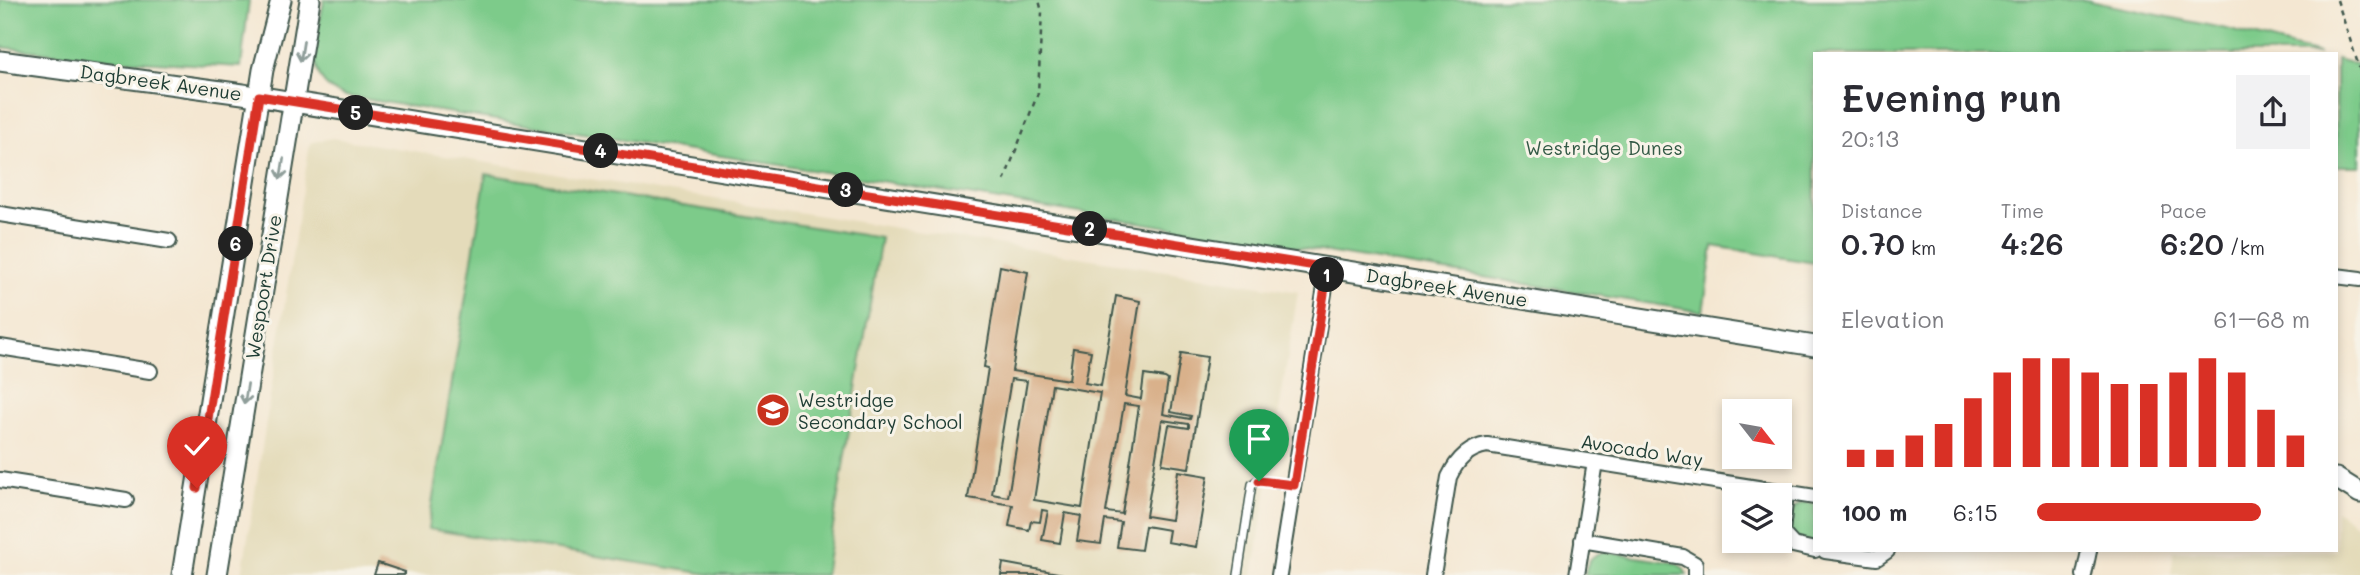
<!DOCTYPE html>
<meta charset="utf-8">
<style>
:root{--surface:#fff;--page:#f2f2f3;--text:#2b2b33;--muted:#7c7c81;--accent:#d93025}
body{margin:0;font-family:Mali,sans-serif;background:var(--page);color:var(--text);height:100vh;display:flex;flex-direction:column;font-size:26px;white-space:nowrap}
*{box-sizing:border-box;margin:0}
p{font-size:23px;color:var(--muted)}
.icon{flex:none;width:38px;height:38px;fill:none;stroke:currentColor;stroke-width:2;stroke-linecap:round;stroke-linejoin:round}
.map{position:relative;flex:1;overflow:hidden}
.details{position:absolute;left:1813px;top:52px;width:525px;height:500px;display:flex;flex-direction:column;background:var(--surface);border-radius:0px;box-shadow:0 4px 10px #0003}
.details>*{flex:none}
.needle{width:46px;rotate:121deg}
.controls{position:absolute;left:1722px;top:399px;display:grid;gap:14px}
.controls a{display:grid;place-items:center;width:70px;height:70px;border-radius:0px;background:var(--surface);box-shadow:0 4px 10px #0003;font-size:35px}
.pin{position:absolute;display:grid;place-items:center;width:60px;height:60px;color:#fff;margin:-72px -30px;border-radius:50% 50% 50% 0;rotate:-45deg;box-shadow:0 0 7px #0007}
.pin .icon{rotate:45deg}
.km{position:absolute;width:35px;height:35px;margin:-18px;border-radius:50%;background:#222;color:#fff;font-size:19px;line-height:35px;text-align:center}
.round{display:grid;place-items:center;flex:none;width:74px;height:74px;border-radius:0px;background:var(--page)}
.headline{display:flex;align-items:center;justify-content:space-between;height:119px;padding:0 28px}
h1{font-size:38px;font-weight:600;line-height:52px}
.figures{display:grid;grid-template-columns:repeat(3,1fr);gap:10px;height:119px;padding:7px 28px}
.figures div{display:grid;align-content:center}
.figures b{font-size:30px;font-weight:600}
.figures small{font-size:19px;font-weight:400}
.figures p{font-size:19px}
.chart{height:196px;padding:14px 28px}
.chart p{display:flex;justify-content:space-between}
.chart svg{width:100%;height:126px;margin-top:7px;stroke:var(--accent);stroke-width:6}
ul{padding:0 28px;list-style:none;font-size:23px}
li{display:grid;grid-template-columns:112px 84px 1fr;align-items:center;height:52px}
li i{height:18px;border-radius:9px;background:var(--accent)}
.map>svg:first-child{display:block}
</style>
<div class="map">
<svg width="2360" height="575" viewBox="0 0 2360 575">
<rect width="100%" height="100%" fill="#f7f3e8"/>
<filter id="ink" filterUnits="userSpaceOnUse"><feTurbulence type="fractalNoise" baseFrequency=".0143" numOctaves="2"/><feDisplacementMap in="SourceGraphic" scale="14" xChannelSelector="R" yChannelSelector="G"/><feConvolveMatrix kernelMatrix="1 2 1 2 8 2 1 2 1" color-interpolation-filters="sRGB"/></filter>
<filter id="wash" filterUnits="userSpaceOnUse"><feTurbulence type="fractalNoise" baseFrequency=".00686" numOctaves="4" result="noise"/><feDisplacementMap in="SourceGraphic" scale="28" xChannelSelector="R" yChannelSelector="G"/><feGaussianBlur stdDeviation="1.57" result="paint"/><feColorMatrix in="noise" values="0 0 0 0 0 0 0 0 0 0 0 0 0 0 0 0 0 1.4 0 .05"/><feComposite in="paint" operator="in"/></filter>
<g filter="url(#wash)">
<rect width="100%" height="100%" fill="#f4e7d2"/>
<g fill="#e4dbba">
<polygon points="332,138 1298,292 1253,575 242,575 310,143"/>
<polygon points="2336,510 2360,527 2360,575 2171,575 2174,551 2336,551"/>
</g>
<g fill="#7dcb8a" stroke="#4e845f" stroke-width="2">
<polygon points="0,0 249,0 241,67 103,59 0,47"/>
<path d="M324 0H2085L2227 29 2319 54H1815V263L1713 246 1703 312 345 96C300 82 318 35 324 0Z"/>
<polygon points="2336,59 2360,65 2360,166 2336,166"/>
<polygon points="486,174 881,238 825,575 714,575 428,529"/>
<path d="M1804 502 1815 504V544L1799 541 1789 531C1789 517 1789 507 1804 502Z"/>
<path d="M1604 552 1676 563 1683 568 1687 575H1585C1587 562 1590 555 1604 552Z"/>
</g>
<g id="blocks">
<g fill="#d9b18b" fill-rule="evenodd">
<path d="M1000 266 1028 272 1012 371 1069 380 1073 348 1091 351 1085 383 1101 386 1116 296 1140 301 1125 396 1141 399 1144 375 1165 378 1168 380 1163 414 1190 419 1191 416 1171 412 1181 353 1207 357 1189 468 1162 464 1169 425 1189 428V424L1162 420 1146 516 1171 520 1178 471 1208 476 1196 547 1167 542 1169 530 1145 526 1141 550 1117 547 1121 522 1105 520 1101 544 1077 541 1081 516 1065 513 1060 543 1042 540 1048 511 1042 510 1040 522 1031 521 1029 530 1009 526 1013 505 968 498 988 368 984 367ZM1011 379 1027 381 1008 497 992 494ZM1052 385 1100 393 1082 508 1034 500ZM1124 404 1139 406 1122 514 1106 512Z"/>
<polygon points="378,563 405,572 404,575 374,575"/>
<polygon points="1003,563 1064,574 1064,575 1001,575"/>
</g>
</g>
</g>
<g filter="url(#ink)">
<use href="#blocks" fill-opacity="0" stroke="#3f564c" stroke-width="2"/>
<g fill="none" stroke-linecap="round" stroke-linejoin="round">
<defs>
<polyline id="lane" points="1238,575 1252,484 1256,481 1293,485"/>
<g id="street">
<polyline points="0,214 169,241"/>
<polyline points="2336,276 2360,279"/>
<polyline points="0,347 150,371"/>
<polyline points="0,480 126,500"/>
<polyline points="1786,492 1782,533 1793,545 1815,550"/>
<polyline points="1582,540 1683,557 1695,564 1695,575"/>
<polyline points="1825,551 1877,558 1887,551"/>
<polyline points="1279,575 1328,268"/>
<path d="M1433 575 1449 477C1457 460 1468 448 1487 445L1815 497"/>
<polyline points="1577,575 1595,462"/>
<polyline points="2084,575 2089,551"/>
</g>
<g id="secondary">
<polyline points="0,61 243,94 1815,346"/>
<polyline points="2336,478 2360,493"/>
<polyline points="182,575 263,70 281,0"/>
<polyline points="217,575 310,0"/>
</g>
</defs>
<use href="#lane" stroke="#3f564c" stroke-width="10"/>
<use href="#street" stroke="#3f564c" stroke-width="18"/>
<use href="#secondary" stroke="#3f564c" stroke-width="23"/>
<g stroke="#3f564c" stroke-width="2.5" stroke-dasharray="5 5" stroke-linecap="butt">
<polyline points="2337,0 2360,70"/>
<polyline points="1004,181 1038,93 1042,12 1039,0"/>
</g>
<use href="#lane" stroke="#fff" stroke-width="7"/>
<use href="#street" stroke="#fff" stroke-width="14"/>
<use href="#secondary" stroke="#fff" stroke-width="19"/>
</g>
<defs><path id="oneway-shaft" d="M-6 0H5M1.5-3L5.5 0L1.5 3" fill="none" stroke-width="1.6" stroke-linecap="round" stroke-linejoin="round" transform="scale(1.75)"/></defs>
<g stroke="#8f9e9a">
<use href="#oneway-shaft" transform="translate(302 51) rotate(99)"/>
<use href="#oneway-shaft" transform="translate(282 169) rotate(99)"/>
<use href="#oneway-shaft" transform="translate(246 394) rotate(99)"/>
</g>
</g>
<g fill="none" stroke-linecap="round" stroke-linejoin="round" filter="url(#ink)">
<defs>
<polyline id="route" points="197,488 259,96 1328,268 1294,485 1259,481"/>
</defs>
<use href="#route" stroke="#fff" stroke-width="14"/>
<use href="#route" stroke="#d93025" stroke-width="9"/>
</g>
<defs>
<symbol id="school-disc" viewBox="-11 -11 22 22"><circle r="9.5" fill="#c8321e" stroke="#f7f3e8"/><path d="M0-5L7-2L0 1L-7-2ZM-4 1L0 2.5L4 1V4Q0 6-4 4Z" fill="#fff"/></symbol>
</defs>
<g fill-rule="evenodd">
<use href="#school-disc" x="754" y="391" width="38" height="38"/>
</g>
<g text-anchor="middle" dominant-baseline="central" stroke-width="6" stroke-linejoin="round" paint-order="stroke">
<g font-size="19" fill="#1f3d34" stroke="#f7f3e8">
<text transform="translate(161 82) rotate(8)">Dagbreek Avenue</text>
<text transform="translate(263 287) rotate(-81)">Wespoort Drive</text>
<text transform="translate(1447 287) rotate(9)">Dagbreek Avenue</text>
<text transform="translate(1642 450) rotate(9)">Avocado Way</text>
</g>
<g font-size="19" fill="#325945" stroke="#f7f3e8">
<text x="1604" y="147">Westridge Dunes</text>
</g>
<g font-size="19" fill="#1f3d34" stroke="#f7f3e8" text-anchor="start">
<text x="798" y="399">Westridge<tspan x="798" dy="22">Secondary School</tspan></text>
</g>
</g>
</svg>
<div class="controls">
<a><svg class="needle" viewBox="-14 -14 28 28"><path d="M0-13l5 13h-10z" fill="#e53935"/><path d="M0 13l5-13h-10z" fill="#7c7c81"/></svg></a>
<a><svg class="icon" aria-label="layers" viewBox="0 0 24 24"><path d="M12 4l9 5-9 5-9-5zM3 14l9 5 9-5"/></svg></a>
</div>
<div class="pin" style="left:1259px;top:481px;background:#1e9e55"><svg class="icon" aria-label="arrive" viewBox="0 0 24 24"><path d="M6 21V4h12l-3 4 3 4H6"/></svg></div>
<div class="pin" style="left:197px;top:488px;background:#d93025"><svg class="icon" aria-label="check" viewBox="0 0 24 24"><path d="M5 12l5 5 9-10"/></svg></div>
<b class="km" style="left:1327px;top:275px">1</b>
<b class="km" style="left:1090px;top:229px">2</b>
<b class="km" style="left:846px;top:190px">3</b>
<b class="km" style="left:601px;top:151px">4</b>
<b class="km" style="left:356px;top:113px">5</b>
<b class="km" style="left:236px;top:244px">6</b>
<section class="details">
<div class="headline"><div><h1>Evening run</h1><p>20:13</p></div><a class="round"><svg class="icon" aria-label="share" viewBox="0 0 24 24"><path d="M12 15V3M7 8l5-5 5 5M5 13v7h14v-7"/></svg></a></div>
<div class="figures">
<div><p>Distance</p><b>0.70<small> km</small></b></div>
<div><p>Time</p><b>4:26</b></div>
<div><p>Pace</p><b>6:20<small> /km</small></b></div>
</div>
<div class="chart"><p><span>Elevation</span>61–68 m</p>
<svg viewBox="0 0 160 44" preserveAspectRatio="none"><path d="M5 44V38M15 44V38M25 44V33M35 44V29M45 44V20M55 44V11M65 44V6M75 44V6M85 44V11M95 44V15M105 44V15M115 44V11M125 44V6M135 44V11M145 44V24M155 44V33"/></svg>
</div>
<ul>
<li><b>100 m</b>6:15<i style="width:82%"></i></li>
</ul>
</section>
</div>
